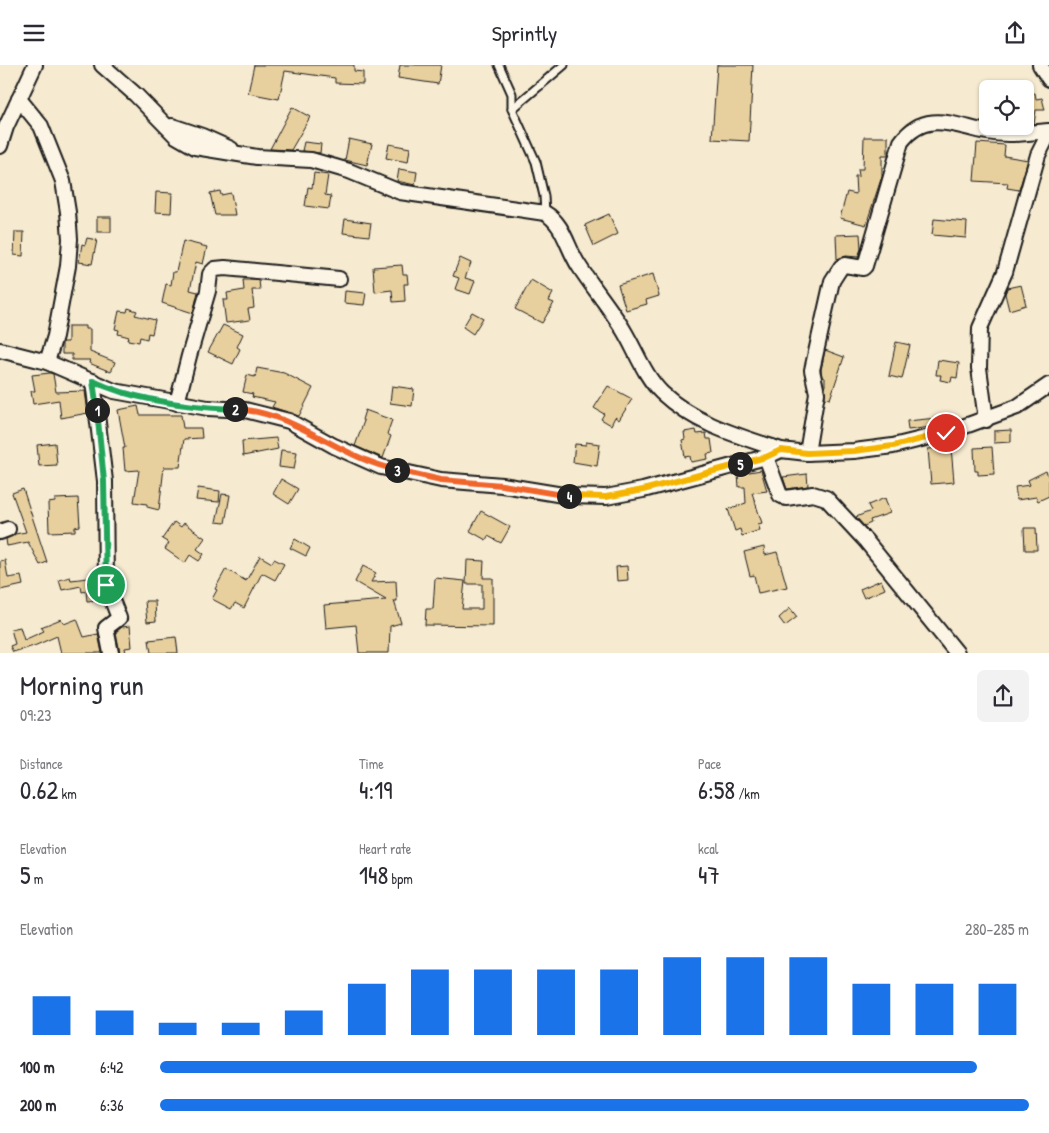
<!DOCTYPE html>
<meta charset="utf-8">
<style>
:root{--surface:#fff;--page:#f2f2f3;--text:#2b2b33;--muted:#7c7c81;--accent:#1a73e8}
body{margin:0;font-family:"Patrick Hand",sans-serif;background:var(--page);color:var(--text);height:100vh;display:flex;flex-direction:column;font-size:19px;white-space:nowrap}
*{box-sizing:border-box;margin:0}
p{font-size:16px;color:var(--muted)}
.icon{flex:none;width:28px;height:28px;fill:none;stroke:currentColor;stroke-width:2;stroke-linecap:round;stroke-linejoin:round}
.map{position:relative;height:588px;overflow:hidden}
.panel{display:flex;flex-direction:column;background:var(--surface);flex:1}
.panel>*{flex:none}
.controls{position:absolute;left:979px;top:15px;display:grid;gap:10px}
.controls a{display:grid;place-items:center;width:55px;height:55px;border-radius:8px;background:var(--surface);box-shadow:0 1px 4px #0004;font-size:25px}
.pin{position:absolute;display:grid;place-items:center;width:42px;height:42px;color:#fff;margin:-21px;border:2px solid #fff;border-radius:50%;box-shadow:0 1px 5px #0007}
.km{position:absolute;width:25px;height:25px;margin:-12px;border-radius:50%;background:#222;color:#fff;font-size:14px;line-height:25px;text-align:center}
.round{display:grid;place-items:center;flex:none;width:52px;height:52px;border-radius:8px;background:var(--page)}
.overview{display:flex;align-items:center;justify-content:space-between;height:85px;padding:0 20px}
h1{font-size:28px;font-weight:600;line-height:38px}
.figures{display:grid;grid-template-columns:repeat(3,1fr);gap:8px;height:85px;padding:5px 20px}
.figures div{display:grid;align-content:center}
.figures b{font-size:25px;font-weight:600}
.figures small{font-size:14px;font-weight:400}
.figures p{font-size:14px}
.chart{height:140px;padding:10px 20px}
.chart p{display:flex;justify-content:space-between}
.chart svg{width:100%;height:90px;margin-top:5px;stroke:var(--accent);stroke-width:6}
ul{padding:0 20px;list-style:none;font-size:16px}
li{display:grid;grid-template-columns:80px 60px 1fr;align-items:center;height:38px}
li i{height:12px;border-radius:6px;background:var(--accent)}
header{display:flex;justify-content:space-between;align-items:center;height:65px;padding:0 20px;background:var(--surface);font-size:22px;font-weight:600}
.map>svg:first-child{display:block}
</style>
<header><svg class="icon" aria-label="menu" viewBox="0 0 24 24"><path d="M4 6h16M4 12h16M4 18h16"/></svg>Sprintly<svg class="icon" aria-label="share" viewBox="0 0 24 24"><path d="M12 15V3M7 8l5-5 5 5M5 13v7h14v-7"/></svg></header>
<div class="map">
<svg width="1049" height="588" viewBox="0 0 1049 588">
<rect width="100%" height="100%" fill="#f6ead0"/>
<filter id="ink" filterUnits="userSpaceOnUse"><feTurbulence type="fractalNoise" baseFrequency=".02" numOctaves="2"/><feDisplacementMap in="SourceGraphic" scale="10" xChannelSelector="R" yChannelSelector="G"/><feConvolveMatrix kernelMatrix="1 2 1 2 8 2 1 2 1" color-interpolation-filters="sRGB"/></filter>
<g filter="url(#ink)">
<g fill="#e8d09e" stroke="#1c1c1c">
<polygon points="254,0 354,0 354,6 363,7 363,19 335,18 335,13 285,6 279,34 248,28"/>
<polygon points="400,0 441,0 438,19 398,13"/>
<polygon points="717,0 753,0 749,76 712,74"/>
<polygon points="1035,28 1036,34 1042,33 1045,45 1036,45 1034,59 1025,60 1025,30"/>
<polygon points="292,42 310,52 291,85 270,84"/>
<polygon points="864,72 888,72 888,90 882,90 882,111 866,160 840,153 847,127 856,129 855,111 859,111 858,104 863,104"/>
<polygon points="349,74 372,79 367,100 345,95"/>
<polygon points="304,77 321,79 320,88 302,86"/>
<polygon points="977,78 1005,80 1004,91 1028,95 1019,125 1007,123 1008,118 974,116"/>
<polygon points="389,79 410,83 408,97 386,93"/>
<polygon points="399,104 417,107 415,120 397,116"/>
<polygon points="314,108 328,110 325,130 331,131 329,144 305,141 308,122 312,123"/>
<polygon points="220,126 221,130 231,128 235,150 215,150 210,128"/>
<polygon points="156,127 172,128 171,148 155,147"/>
<polygon points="609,149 618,169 594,181 585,160"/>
<rect x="97" y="152" width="14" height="15"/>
<polygon points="345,154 371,158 369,171 343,168"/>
<polygon points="934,154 967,157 966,173 932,170"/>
<polygon points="15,167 24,167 23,191 14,190"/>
<polygon points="860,169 861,184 858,192 846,191 837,194 836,170"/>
<polygon points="87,173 97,175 92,199 79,197 82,179 85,180"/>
<polygon points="183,176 207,182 203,199 196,197 190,225 198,227 193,248 162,238 166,219 171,220 173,207 176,207"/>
<polygon points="460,193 471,198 465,213 475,216 470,229 455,224 459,213 453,211"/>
<polygon points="402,200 403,209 407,209 408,219 404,219 405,236 393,237 392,225 375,227 373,202"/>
<polygon points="653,209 659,231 646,235 647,239 626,245 618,220"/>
<polygon points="243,215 259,215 260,225 252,225 254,243 248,244 250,255 226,258 223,235 228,235 227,228 244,225"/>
<polygon points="531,215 553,228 549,236 554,238 542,258 515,244"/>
<polygon points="1021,220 1026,240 1009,245 1005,229 1007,223"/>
<polygon points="345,226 366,228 364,240 344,238"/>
<polygon points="128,243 137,246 135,250 155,255 152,269 148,268 147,274 140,272 139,277 128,275 129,272 118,269 119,265 115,264 119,246 127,247"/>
<polygon points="472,247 483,253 473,269 463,262"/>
<polygon points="223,260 243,269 237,282 240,284 233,299 208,287"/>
<polygon points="68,261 85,261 85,264 90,264 90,287 115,297 111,307 89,298 90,295 72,295 72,289 62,289 62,277 68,277"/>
<polygon points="896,277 910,280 902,314 889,311"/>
<polygon points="825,285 844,292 830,334 825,333 825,313 822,312 821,305"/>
<polygon points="938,295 959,298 957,313 952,312 951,317 940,315 941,310 936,310"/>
<polygon points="257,303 284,308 313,323 299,351 272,342 275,337 252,332 253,329 243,327 247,310 255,312"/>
<polygon points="50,308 53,309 56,327 85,326 88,348 61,353 59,335 33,339 31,326 35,326 32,310"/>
<polygon points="392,321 414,324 412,341 390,338"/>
<polygon points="608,321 632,334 619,355 615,352 611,360 601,354 604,349 594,343"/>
<polygon points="138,341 140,350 181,350 183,363 201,363 202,373 184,374 180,402 164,402 159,445 147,442 147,439 134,437 139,405 125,406 123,383 125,383 118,345"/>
<polygon points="365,345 392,355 387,369 391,371 383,393 355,381 364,356 362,355"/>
<polygon points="937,353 938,361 908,365 907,356"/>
<polygon points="696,365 697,369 706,368 707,374 711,374 713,388 707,389 708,394 691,397 690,391 685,392 682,375 685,374 684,367"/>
<polygon points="1011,365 1011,377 994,378 994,366"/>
<polygon points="276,373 278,384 243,391 242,376"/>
<polygon points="586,377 600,379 597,401 573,397 575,379 586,380"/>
<polygon points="55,378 57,400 39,401 37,380"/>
<polygon points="951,382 954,417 931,419 928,384"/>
<polygon points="992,382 994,409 978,410 978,406 975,406 974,383"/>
<polygon points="281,385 297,387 294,404 279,402"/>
<polygon points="761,405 767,426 752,428 762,458 758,459 760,465 742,471 740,464 735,466 728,444 746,438 745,422 739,422 738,409"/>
<polygon points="1046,406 1049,413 1049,431 1038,436 1036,432 1017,435 1015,422 1030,420 1028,415"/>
<polygon points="807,409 808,421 787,424 783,412"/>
<polygon points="281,414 298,424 289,439 273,429"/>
<polygon points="198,423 220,426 219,437 196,435"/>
<polygon points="23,424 47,497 40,500 28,477 7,481 6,474 15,469 26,467 12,428"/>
<polygon points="222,429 230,430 225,458 216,457"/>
<polygon points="78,433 80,461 75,462 75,466 49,467 48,438 55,437 55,434"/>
<polygon points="885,433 890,448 870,455 871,458 864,461 856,452 871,446 868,440"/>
<polygon points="481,446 510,462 501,478 488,471 486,475 470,466"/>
<polygon points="174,457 181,462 184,458 205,473 197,484 204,489 199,496 190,490 185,498 165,484 169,478 162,474"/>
<polygon points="1024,463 1036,463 1037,485 1025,485"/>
<polygon points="295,474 310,483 306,491 290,483"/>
<polygon points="764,482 765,490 777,487 787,522 758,528 754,510 750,511 744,487"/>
<polygon points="260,491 272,498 274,494 284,499 275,515 262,508 244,543 235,538 231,544 212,534 217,525 215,524 226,504 246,516"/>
<polygon points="5,495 8,513 21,511 23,520 0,525 0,496"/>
<polygon points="467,495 484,496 483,513 493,513 493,561 425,560 426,544 433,544 435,513 465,516 462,544 482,544 482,519 466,519"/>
<polygon points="363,501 376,508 371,517 396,516 397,536 394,536 401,558 390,561 389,588 359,588 356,560 326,563 324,540 386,535 355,517"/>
<polygon points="627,501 628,515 617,516 616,502"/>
<polygon points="70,512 71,515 97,512 100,535 87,536 86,526 82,527 81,521 62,525 59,515"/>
<polygon points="881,515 885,524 864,533 860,524"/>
<polygon points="145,536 155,536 156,556 147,557"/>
<polygon points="790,543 797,552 785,561 779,553"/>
<polygon points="61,554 64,559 77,554 84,572 98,569 102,588 61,588 57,571 34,581 13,587 10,581 15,579 11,564 20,562 24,575 44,566 41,562"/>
<polygon points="130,561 132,582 125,583 126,588 120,588 116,567 122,562"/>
<polygon points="176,572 178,588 151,588 149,575"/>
</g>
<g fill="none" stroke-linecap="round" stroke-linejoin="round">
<defs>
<g id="service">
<polyline points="499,0 512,29 512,44 536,97 544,131 545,148"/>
<polyline points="512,44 564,0"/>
</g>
<g id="minor">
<path d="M102 0 136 30 176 71 195 82 257 92 311 95 349 106 400 127 545 148C564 159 567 183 579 201 593 223 611 244 624 266 636 286 645 312 662 328 695 359 739 371 781 385"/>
<polyline points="1040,0 1049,14"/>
<polyline points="19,34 41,61 63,116 68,147 70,174 68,201 55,271 47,297"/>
<polyline points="172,61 202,71 231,84"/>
<polyline points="0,81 6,62 35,0"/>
<polyline points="0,285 47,297 114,326 208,343 245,345 289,356 334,381 381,402 441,415 502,420 569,431 606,432 643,425 766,392 781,385 807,388 854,386 893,381 946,368 1017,342 1049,320"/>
<polyline points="93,316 105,416 106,520 119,553 106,563 111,588"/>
<polyline points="177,338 189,291 208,226 210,209 215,204 225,203 339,214"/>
<polyline points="986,355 979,303 980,263 1005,207 1038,90 1049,68"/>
<path d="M807 388 817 328 812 305 832 216 841 202 845 200 863 203 865 201 901 77C925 44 955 61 987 67 1007 71 1028 68 1049 66"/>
<polyline points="766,392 780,430 786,433 813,429 826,433 866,476 957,588"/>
<polyline points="0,467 8,464"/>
</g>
</defs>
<use href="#service" stroke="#1c1c1c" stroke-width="11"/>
<use href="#minor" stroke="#1c1c1c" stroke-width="18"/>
<use href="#service" stroke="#fcf5e5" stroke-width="7"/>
<use href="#minor" stroke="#fcf5e5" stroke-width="14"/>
</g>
</g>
<g fill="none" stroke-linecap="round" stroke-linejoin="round" filter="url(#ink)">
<defs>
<polyline id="split-1" points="97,345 104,416 106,520"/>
<path id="split-2" d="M97 345 93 316C133 335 190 342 235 344"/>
<path id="split-3" d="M235 344C296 347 339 393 397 405"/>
<polyline id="split-4" points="397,405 441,415 502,420 569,431"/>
<polyline id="split-5" points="569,431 606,432 643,425 740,399"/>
<polyline id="split-6" points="740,399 766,392 781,385 807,388 854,386 893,381 946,368"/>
</defs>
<use href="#split-1" stroke="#fff" stroke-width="10"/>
<use href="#split-2" stroke="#fff" stroke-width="10"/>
<use href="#split-3" stroke="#fff" stroke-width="10"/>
<use href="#split-4" stroke="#fff" stroke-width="10"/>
<use href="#split-5" stroke="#fff" stroke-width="10"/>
<use href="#split-6" stroke="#fff" stroke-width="10"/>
<use href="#split-1" stroke="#22a559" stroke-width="6"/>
<use href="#split-2" stroke="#22a559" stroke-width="6"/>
<use href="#split-3" stroke="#f0652b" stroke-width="6"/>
<use href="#split-4" stroke="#f0652b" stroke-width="6"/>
<use href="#split-5" stroke="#f5b400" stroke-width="6"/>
<use href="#split-6" stroke="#f5b400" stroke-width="6"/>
</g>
</svg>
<div class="controls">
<a><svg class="icon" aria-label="locate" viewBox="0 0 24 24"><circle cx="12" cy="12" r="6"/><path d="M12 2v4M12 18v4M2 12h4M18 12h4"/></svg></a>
</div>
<div class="pin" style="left:106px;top:520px;background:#1e9e55"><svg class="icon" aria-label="arrive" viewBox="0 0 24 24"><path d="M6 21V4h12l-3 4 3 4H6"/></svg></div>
<div class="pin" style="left:946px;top:368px;background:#d93025"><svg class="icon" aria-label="check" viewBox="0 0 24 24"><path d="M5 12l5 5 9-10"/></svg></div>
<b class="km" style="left:97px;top:345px">1</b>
<b class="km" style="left:235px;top:344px">2</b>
<b class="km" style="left:397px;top:405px">3</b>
<b class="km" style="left:569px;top:431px">4</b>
<b class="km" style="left:740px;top:399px">5</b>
</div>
<section class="panel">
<div class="overview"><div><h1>Morning run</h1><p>09:23</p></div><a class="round"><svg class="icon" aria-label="share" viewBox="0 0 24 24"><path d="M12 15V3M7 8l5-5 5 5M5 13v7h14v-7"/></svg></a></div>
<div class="figures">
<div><p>Distance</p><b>0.62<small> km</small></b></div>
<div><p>Time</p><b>4:19</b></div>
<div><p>Pace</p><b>6:58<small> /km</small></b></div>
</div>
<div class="figures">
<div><p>Elevation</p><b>5<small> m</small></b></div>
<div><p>Heart rate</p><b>148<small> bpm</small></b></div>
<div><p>kcal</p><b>47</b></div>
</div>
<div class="chart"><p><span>Elevation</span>280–285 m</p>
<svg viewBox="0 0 160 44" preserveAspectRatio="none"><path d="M5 44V25M15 44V32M25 44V38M35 44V38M45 44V32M55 44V19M65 44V12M75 44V12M85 44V12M95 44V12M105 44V6M115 44V6M125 44V6M135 44V19M145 44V19M155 44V19"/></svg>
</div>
<ul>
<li><b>100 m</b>6:42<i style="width:94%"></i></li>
<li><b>200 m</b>6:36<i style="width:100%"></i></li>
</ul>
</section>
